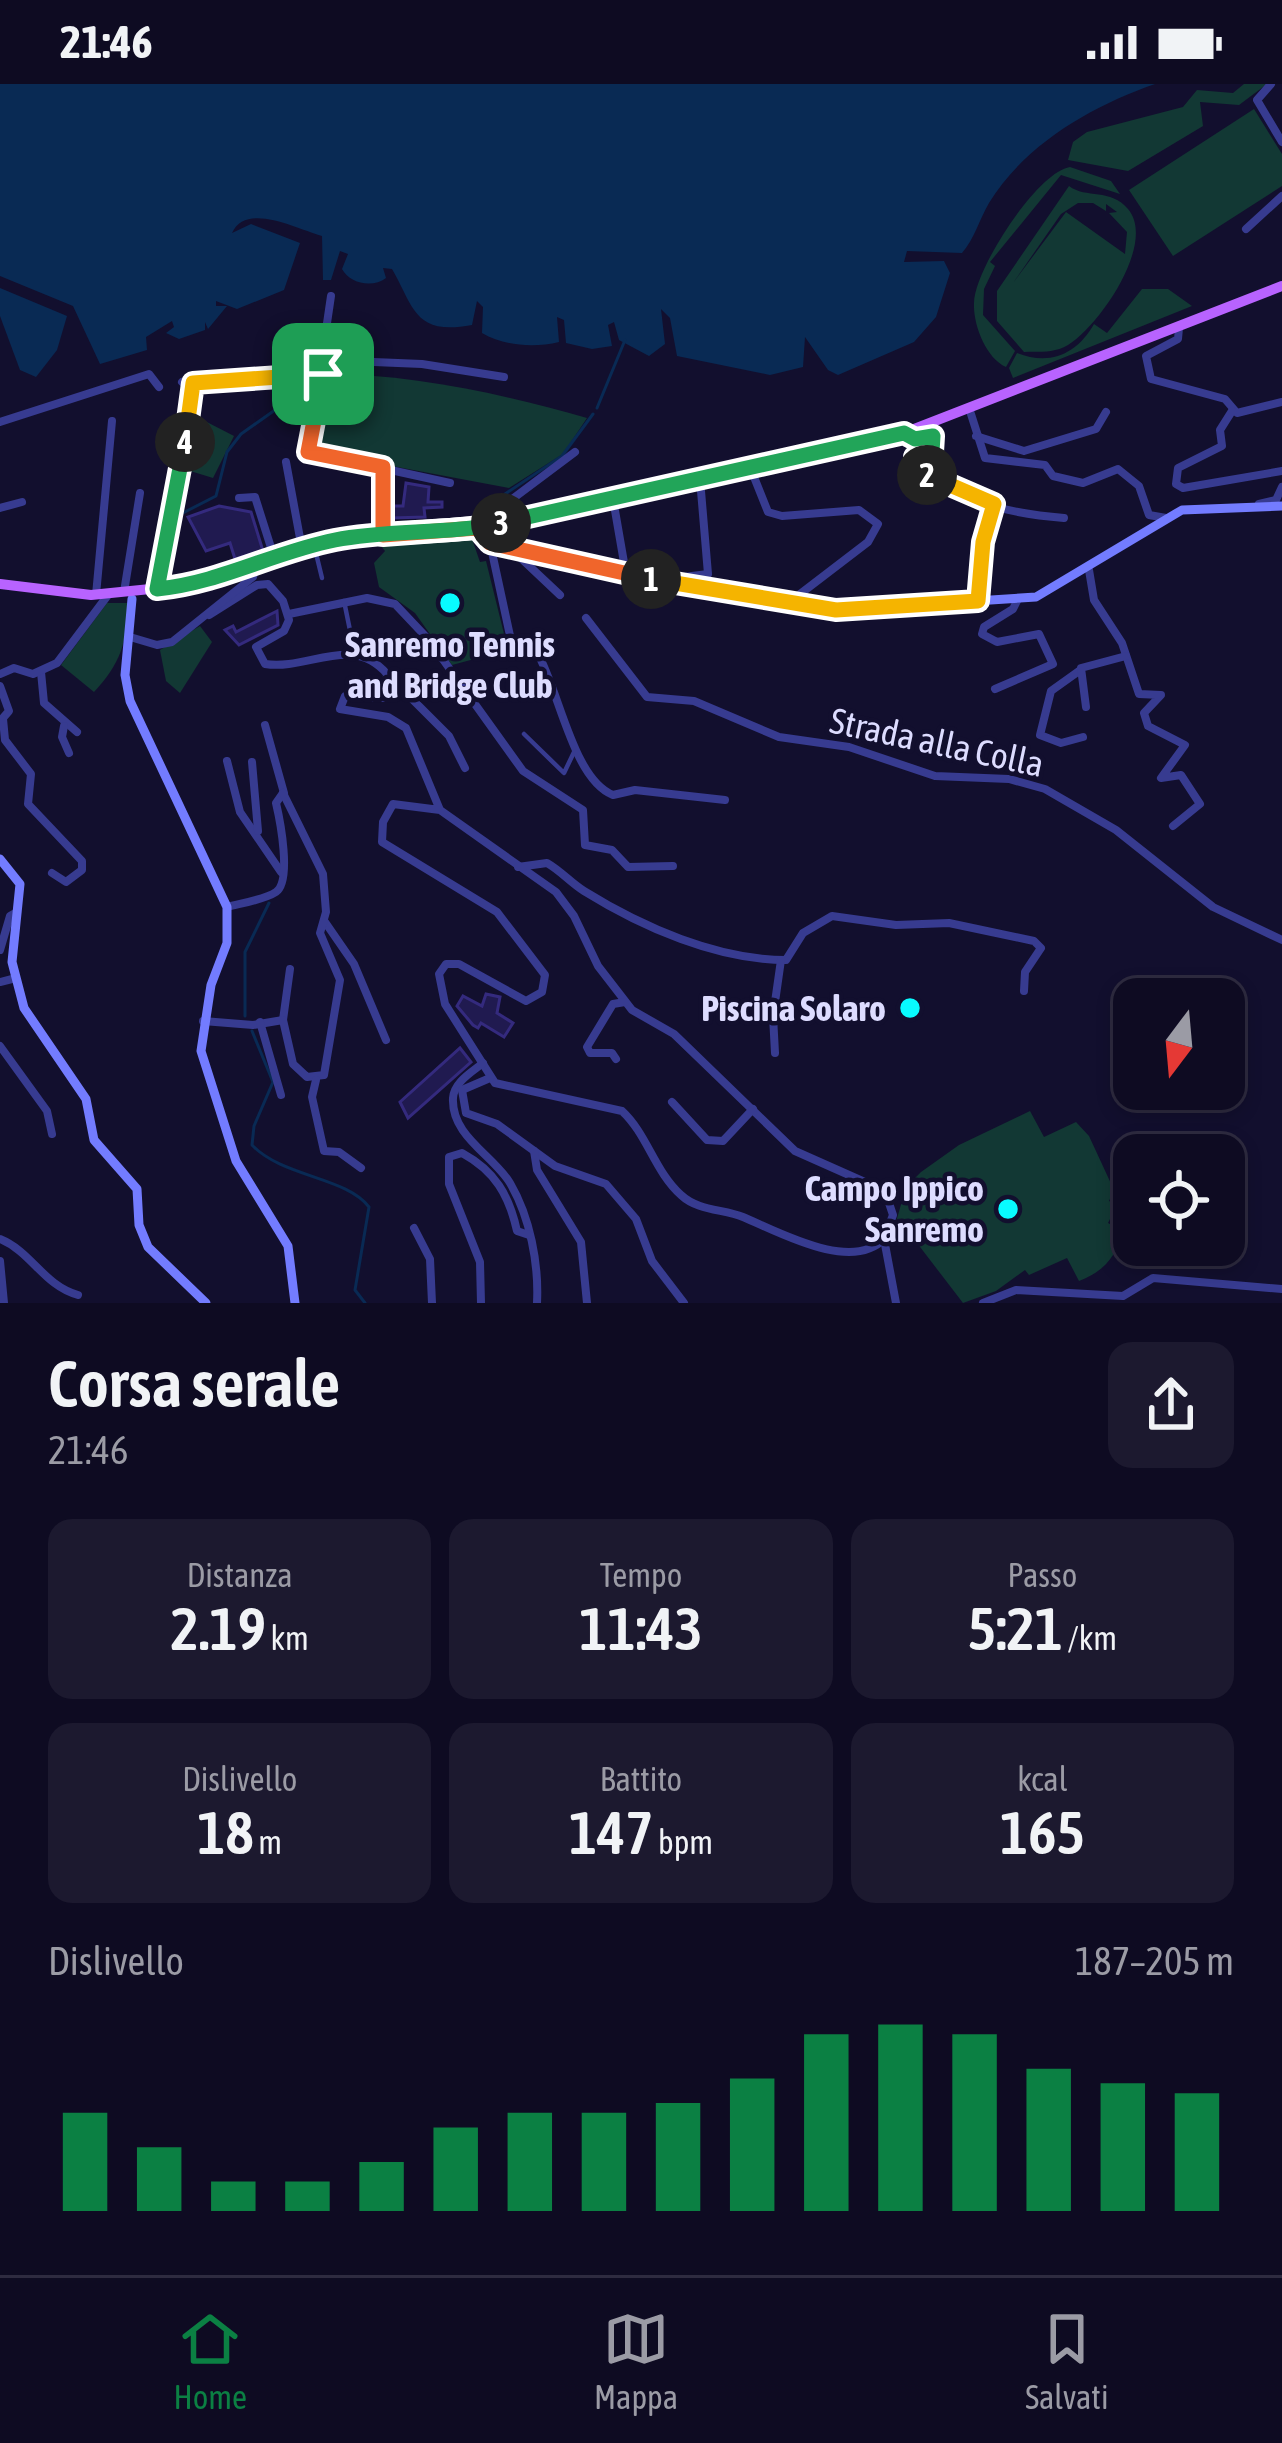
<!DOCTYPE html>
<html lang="it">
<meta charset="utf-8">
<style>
:root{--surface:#0e0b22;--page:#1c192f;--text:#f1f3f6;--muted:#9b9ba5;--line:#2e2b40;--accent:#0b8043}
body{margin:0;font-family:"Asap Condensed",sans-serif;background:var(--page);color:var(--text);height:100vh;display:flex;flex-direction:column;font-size:45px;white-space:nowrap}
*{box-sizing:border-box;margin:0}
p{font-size:39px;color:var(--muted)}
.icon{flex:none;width:66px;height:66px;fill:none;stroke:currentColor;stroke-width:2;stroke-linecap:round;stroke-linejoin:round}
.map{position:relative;height:1219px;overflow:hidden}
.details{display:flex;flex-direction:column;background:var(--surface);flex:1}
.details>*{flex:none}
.needle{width:78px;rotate:196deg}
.fabs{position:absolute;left:1113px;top:894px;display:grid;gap:24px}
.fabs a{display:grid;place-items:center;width:132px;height:132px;border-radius:24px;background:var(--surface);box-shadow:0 6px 18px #0003,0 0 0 3px var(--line);font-size:60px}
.pin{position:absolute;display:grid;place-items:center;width:102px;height:102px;color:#fff;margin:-51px;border-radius:24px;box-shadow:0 6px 18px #0006}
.km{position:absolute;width:60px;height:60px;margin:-30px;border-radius:50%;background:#222;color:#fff;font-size:33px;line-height:60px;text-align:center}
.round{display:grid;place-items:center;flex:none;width:126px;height:126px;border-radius:24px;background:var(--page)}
.overview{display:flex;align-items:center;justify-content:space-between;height:204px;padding:0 48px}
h1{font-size:66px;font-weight:600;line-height:90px}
.figures{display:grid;grid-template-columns:repeat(3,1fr);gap:18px;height:204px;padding:12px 48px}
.figures div{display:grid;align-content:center;border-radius:24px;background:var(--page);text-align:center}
.figures b{font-size:60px;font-weight:600}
.figures small{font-size:33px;font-weight:400}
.figures p{font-size:33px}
.chart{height:336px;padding:24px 48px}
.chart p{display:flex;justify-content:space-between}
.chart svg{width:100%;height:216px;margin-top:12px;stroke:var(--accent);stroke-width:6}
.status{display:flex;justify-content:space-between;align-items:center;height:84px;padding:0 60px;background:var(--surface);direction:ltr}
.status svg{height:33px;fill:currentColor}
.tab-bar{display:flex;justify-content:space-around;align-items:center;height:168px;border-top:3px solid var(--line);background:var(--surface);font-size:33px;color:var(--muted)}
.tab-bar a{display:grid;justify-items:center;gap:6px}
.tab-bar .on{color:var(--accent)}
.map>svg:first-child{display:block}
</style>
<div class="status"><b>21:46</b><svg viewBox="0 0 49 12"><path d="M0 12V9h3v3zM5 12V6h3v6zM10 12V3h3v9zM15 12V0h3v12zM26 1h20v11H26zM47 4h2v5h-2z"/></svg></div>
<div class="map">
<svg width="1282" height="1219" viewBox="0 0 1282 1219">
<rect width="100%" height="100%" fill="#120f2e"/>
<g fill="#123834" fill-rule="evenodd">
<polygon points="1244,0 1267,0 1239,21 1200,18 1203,42 1128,87 1068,76 1073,58 1087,48 1183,23 1197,6 1233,9"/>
<polygon points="1254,25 1282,70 1282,102 1173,172 1129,106"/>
<path d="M1070 83 1111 97 1120 110 1061 91 990 178 995 182 984 205 983 231 1015 267 1006 283C986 274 973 241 974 219 974 186 1037 88 1070 83Z"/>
<path d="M1069 102C1086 115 1111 104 1128 125 1157 159 1099 242 1068 261 1053 270 1037 267 1024 268L997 237V207ZM1078 119H1093L1106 127V120L1117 128 1109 129 1127 148 1125 170 1066 128 1013 199 1061 130Z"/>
<path d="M1142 205H1168L1192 222 1013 294 1009 284 1017 269C1050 282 1077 270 1094 240L1107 249Z"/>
<path d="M325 290C413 290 503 310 587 334L563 370 509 404 312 367Z"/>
<polygon points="201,335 234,352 213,394 187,386"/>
<polygon points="472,455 480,478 486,477 508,566 452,581 415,529 379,503 374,479 385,467 378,458"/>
<path d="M107 519H127C128 558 120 580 94 608L61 581Z"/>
<polygon points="200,542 212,558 180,609 166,597 160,566"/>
<path d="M1030 1027 1044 1053 1076 1038 1089 1052 1114 1106 1109 1117 1117 1121 1108 1139 1125 1148C1114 1172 1107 1186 1079 1197L1067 1174 1029 1191 1025 1186 996 1207 963 1219 917 1159 894 1145 906 1103 921 1088 959 1061Z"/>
</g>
<g fill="#092a54">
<path d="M0 0H1155C1092 22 1025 60 989 119 979 136 975 154 962 169L907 167 904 178 944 177 950 189 936 233 914 258 838 291 828 286 805 253 803 283 770 291 677 272 670 234 661 225 665 260 649 272 619 256 614 238 608 241 612 262 592 265 566 259 564 236 557 233 559 258C534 264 504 262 482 249L483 223 477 217 472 241C414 252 414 223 392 185L383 184 386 194C373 204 350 200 342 185L348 170 340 167 331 196H323L322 152C295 144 246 118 232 149L251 140 300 159 284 206 237 225 216 217V222H227L208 245 205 238V246L179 255 166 249 174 243 172 237 146 253 147 266 100 280 73 222 0 192Z"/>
<polygon points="0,204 67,232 57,266 36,293 20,286 0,232"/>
</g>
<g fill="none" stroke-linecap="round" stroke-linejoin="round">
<g stroke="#092a54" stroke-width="3">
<polyline points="597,324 625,256"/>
<polyline points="505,410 562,372 593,330"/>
<polyline points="175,433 216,412 227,368 241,350 316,297"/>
<polyline points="245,932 245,868 269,819"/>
<path d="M252 947 273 998 254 1042 252 1061C282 1093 347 1093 369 1123L355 1206 365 1219"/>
</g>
</g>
<g fill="#201a50" stroke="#342a7e" stroke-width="3">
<polygon points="406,399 429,403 428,418 442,418 442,423 424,424 425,433 391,434 391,422 403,422"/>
<polygon points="219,422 251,428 263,467 235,475 230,459 206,467 188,433"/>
<polygon points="277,527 278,541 239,561 225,546 233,542 236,548"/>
<polygon points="486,910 500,913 497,929 513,939 504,953 481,939 478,944 473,941 457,922 463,912 482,922"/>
<polygon points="460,964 471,978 408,1034 400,1018"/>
</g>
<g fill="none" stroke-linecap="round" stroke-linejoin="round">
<g stroke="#373b90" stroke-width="4.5">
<polyline points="314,461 322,494"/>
<polyline points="344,517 353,561"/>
<polyline points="524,650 564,689 575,666"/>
</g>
<g stroke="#373b90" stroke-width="8">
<polyline points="1271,0 1257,16 1282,58"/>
<polyline points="1246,145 1282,112"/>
<polyline points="331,212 308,368 450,399"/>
<polyline points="1179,244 1178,255 1146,272 1151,295 1225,315 1237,329 1282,318"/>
<polyline points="325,276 422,280 504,293"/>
<polyline points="189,303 248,291 323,290"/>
<polyline points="970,327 985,374 1045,381 1053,392 1083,399 1118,385 1139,402 1149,431 1166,434"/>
<polyline points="1232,327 1220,346 1222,362 1178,384 1176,400 1183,404 1282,387"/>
<polyline points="0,338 149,290 159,303"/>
<path d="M905 350 915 355 932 351V369L915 376C945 418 1016 430 1064 434"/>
<polyline points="976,352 1024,367 1096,345 1106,328"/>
<polyline points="286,378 302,465"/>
<polyline points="383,383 383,451"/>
<polyline points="750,383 768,428 782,432 859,426 878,440 868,458 787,520"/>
<polyline points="239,414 255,413 274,473"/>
<polyline points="613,415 626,490"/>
<polyline points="1259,420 1276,416 1282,403"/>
<polyline points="0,424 22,418"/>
<polyline points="500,439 499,425 575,368"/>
<path d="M490 459 512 561 537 568C560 609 573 695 613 711L635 706 725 716"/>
<polyline points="510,464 560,511"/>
<polyline points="1089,486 1094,516 1122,559 1139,610 1161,611 1144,629 1148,642 1185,661 1161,694 1181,691 1200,720 1173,742"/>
<polyline points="675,502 684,493 708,490 700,395"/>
<polyline points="157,504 190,337 189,303 182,298"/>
<polyline points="124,508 140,409"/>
<polyline points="96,511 112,337"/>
<polyline points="978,517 983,458 994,420"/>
<polyline points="289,530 367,514 395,520 429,556 523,687 583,726 585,761 612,766 628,783 673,782"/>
<path d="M209 531 257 501 268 500 283 517 289 536 284 547 256 563 265 580C308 587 352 549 387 590L385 614 345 612 340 625 388 633 406 644 440 726 556 808 574 832 598 882 632 926 674 950 795 1067 885 1107 893 1131 884 1155C851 1189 777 1147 743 1133 723 1125 698 1127 681 1111 655 1088 647 1050 622 1027L495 999 445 920 439 890 446 880H459L526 917 542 908 545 891 497 828 382 758 383 738 393 720 440 726"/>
<polyline points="586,534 647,613 694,617 779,653 849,663 935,692 1009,695 1045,705 1116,746 1213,823 1282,856"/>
<polyline points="130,553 157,561 172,558 253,493 256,481"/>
<polyline points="1079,587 1051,607 1040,651 1061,659 1083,653"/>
<polyline points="41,588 44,619 77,648"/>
<polyline points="0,590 14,584 33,590 57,579 108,511"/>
<polyline points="388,591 449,652 465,684"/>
<polyline points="0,602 9,627 2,635"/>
<polyline points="995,605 1053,580 1039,550 997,558 982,550 984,543 1013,525 1018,515"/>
<polyline points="1086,623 1081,584 1126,572"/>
<polyline points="3,635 5,656 31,690 28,720 82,777 82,786 66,798 52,789"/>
<polyline points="265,641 284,709"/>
<polyline points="64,642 62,653 69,669"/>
<polyline points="227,677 240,728 281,788"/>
<polyline points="252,678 258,747"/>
<path d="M518 783 547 779C561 787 571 799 584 807 642 843 717 876 786 876L803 849 832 832 896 841 949 839 1034 857 1041 864 1025 888 1024 907"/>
<path d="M227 823C242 819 264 816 276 808 292 797 280 736 276 719L283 709"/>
<polyline points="325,838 354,880 386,956"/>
<polyline points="0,866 10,832 17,828"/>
<polyline points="0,898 16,894"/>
<polyline points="283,936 290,885"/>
<polyline points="203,937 253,941 283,936 293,980 307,993 324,991 340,896 320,849 326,828 323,790 283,709"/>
<polyline points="260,938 281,1011"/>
<polyline points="0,962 47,1027 52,1050"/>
<polyline points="775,969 773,932 781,876"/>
<polyline points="616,975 612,969 590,969 587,963 613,920 625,918"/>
<path d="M483 979C472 988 454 998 453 1014 451 1052 493 1071 510 1099 530 1133 539 1180 537 1219"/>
<polyline points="490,994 462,1006 466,1029 497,1040 555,1082 606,1100 636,1135 652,1177 684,1219"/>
<polyline points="316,996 312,1013 324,1067 339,1068 361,1084"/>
<polyline points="672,1018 707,1056 723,1057 753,1025"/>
<polyline points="534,1067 537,1086 581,1158 587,1219"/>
<polyline points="414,1144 430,1175 432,1219"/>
<path d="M0 1155C32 1168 43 1201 78 1211"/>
<polyline points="884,1155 896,1219"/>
<polyline points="0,1177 4,1219"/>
<path d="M481 1219 480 1178 449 1100V1073L462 1069C495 1087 509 1111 517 1147L529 1151"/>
<polyline points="983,1219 1016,1206 1123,1212 1153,1194 1282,1205"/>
</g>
<g stroke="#737cff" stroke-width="9">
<polyline points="477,444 490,459 675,502 836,526 1036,513 1182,426 1282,422"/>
<polyline points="132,515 125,591 130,617 227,823 227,859 211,901 201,967 236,1077 288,1162 295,1219"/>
<polyline points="0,775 20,800 12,878 24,924 86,1015 94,1056 137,1105 139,1141 148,1163 206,1219"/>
</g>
<polyline stroke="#b863ff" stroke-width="10" points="0,500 91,511 180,502 329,457 477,444 904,349 1282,202"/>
</g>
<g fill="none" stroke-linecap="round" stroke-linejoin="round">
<defs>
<polyline id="split-1" points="323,290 308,368 383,383 383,451 477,444 490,459 651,495"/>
<polyline id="split-2" points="651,495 836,526 978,517 983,458 994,420 927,391"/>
<polyline id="split-3" points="501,439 904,349 915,355 933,352 932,368 915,373 927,391"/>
<path id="split-4" d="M185 358 157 505C220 499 274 468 335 456 390 445 446 451 501 439"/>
<polyline id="split-5" points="185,358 193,299 323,290"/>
</defs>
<use href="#split-1" stroke="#fff" stroke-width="24"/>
<use href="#split-2" stroke="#fff" stroke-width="24"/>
<use href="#split-3" stroke="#fff" stroke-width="24"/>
<use href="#split-4" stroke="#fff" stroke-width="24"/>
<use href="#split-5" stroke="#fff" stroke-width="24"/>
<use href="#split-1" stroke="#f0652b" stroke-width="15"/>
<use href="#split-2" stroke="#f5b400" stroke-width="15"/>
<use href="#split-3" stroke="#22a559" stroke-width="15"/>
<use href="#split-4" stroke="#22a559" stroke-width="15"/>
<use href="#split-5" stroke="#f5b400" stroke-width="15"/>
</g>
<g fill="#08fbff" stroke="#120f2e" stroke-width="4.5">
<circle cx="450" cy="519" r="12"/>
<circle cx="910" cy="924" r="12"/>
<circle cx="1008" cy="1125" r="12"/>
</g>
<g text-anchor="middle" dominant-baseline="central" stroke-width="9" stroke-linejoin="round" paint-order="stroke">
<g font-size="36" font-weight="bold" fill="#dddcff" stroke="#120f2e" text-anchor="end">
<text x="450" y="560" text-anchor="middle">Sanremo Tennis<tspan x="450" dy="41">and Bridge Club</tspan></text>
<text x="886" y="924">Piscina Solaro</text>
<text x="984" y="1104">Campo Ippico<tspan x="984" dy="41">Sanremo</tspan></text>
</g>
<g font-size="36" fill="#dddcff" stroke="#120f2e">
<text transform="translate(937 658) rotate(12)">Strada alla Colla</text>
</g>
</g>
</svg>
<div class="fabs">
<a><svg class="needle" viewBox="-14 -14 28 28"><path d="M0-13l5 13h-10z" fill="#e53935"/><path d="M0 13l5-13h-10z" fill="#9b9ba5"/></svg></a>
<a><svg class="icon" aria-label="locate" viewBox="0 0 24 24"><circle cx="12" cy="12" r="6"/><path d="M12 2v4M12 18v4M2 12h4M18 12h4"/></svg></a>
</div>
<div class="pin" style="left:323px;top:290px;background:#1e9e55"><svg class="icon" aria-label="arrive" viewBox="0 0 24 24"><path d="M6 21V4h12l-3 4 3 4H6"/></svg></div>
<b class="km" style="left:651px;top:495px">1</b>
<b class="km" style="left:927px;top:391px">2</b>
<b class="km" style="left:501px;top:439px">3</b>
<b class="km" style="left:185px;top:358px">4</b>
</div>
<section class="details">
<div class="overview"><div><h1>Corsa serale</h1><p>21:46</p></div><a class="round"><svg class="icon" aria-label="share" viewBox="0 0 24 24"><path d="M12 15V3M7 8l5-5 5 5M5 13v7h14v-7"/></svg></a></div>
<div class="figures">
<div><p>Distanza</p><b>2.19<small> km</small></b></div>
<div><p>Tempo</p><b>11:43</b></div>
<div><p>Passo</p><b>5:21<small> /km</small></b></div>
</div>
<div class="figures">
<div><p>Dislivello</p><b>18<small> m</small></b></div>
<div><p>Battito</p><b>147<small> bpm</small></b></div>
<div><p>kcal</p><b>165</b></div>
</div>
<div class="chart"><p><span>Dislivello</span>187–205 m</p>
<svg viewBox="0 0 160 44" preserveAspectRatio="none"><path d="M5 44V24M15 44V31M25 44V38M35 44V38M45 44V34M55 44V27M65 44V24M75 44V24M85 44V22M95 44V17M105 44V8M115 44V6M125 44V8M135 44V15M145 44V18M155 44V20"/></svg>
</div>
</section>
<nav class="tab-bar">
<a class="on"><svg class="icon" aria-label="home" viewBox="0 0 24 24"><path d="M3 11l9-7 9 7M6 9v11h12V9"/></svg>Home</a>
<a><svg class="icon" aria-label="map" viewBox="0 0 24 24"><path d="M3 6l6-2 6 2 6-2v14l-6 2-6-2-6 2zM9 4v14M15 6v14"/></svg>Mappa</a>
<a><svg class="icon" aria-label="saved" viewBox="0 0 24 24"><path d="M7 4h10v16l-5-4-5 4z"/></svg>Salvati</a>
</nav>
